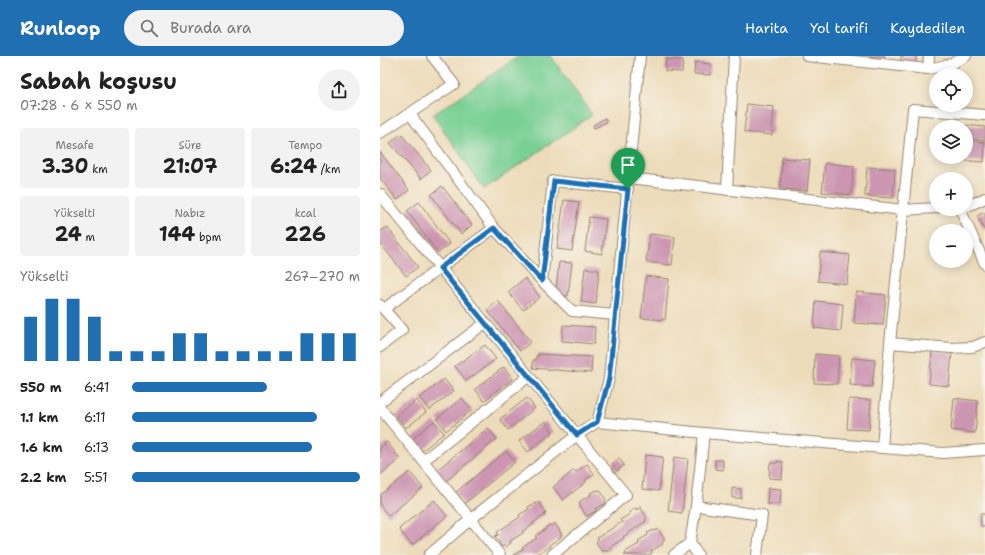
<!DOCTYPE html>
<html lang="tr">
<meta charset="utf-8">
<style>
:root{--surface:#fff;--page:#f2f2f2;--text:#222;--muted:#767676;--accent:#1f6fb2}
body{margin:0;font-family:"Shantell Sans",sans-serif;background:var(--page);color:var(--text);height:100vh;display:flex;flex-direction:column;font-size:15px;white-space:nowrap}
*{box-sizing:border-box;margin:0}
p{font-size:13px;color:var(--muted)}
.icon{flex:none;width:22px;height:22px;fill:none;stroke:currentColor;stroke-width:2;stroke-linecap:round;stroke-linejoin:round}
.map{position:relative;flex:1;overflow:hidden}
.sheet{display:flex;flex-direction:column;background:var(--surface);width:380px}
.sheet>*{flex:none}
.controls{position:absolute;left:549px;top:12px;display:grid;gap:8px}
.controls a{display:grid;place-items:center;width:44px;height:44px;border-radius:50%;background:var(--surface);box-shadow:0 2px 10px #0003;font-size:20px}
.pin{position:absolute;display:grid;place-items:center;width:34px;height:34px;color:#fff;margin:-41px -17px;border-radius:50% 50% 50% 0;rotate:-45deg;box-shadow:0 0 4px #0007}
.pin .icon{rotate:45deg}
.round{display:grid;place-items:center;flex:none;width:42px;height:42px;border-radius:21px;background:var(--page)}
.head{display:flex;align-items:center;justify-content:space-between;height:68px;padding:0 20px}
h1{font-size:22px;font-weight:700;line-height:30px}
.figures{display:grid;grid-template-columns:repeat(3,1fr);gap:6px;height:68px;padding:4px 20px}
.figures div{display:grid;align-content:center;border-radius:4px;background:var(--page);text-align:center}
.figures b{font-size:20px;font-weight:700}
.figures small{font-size:11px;font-weight:400}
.figures p{font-size:11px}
.chart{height:112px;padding:8px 20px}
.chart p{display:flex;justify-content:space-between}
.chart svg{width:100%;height:72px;margin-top:4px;stroke:var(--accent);stroke-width:6}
ul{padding:0 20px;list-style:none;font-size:13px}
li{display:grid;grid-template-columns:64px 48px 1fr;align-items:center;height:30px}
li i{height:10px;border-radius:5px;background:var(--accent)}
header{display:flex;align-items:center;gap:24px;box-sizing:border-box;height:56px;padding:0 20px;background:var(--accent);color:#fff}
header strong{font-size:19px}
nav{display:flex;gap:22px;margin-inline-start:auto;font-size:14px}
.search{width:280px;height:36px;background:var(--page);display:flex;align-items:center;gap:10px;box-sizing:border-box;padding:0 14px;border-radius:22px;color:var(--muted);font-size:15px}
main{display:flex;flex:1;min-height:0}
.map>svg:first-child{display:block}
</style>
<header>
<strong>Runloop</strong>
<div class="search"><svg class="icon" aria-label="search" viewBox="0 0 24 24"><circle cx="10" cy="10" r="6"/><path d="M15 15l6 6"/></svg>Burada ara</div>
<nav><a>Harita</a><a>Yol tarifi</a><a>Kaydedilen</a></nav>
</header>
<main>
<section class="sheet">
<div class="head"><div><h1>Sabah koşusu</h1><p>07:28 · 6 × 550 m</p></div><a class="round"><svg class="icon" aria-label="share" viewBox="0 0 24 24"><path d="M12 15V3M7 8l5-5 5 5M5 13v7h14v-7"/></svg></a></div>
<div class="figures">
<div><p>Mesafe</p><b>3.30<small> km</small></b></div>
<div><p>Süre</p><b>21:07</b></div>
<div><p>Tempo</p><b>6:24<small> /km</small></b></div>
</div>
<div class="figures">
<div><p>Yükselti</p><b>24<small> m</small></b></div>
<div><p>Nabız</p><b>144<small> bpm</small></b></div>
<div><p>kcal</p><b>226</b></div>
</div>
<div class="chart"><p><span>Yükselti</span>267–270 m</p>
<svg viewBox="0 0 160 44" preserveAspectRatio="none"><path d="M5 44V17M15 44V6M25 44V6M35 44V17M45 44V38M55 44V38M65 44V38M75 44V27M85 44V27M95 44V38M105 44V38M115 44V38M125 44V38M135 44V27M145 44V27M155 44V27"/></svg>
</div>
<ul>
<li><b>550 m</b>6:41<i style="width:59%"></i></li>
<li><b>1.1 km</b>6:11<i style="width:81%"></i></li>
<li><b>1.6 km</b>6:13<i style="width:79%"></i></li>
<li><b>2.2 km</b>5:51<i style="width:100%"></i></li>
</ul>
</section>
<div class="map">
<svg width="605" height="499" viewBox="0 0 605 499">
<rect width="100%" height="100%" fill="#f7f3e8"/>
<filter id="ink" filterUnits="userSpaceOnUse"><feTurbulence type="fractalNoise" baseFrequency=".025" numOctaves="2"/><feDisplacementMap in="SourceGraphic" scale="8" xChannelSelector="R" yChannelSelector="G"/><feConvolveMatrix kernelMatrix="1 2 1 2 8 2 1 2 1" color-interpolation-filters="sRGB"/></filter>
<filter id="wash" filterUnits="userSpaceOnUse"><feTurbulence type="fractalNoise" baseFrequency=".012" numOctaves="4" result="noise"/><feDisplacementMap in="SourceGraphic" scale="16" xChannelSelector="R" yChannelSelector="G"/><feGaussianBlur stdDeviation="0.9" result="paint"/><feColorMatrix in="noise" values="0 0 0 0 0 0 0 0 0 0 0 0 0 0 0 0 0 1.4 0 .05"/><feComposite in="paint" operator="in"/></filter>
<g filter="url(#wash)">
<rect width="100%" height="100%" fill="#eddcba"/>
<polygon fill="#79d095" stroke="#5a7d5a" points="139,0 171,0 212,59 104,133 53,59"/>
<g id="blocks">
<g fill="#cc96b2">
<polygon points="489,0 505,0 505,4 489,3"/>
<polygon points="521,0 536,0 536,8 521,7"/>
<polygon points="286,3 303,4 302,16 285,15"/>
<polygon points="315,6 331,8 330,19 314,18"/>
<polygon points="367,48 394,51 392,79 364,76"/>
<polygon points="225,62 227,66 214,72 213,69"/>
<polygon points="583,69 605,71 605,84 586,82 586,71 583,71"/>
<polygon points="21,78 51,114 41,123 10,87"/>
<polygon points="586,84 605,86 604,106 577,104 577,101 586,101"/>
<polygon points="0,96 29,134 17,144 0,122"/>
<polygon points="402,102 430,104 427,135 400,133"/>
<polygon points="445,107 474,110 471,139 442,136"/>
<polygon points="487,111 515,113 513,142 485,140"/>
<polygon points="62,130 92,169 81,178 51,139"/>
<polygon points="184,144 199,146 192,195 177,193"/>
<polygon points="39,146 70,188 58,197 27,155"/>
<polygon points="605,156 605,175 597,160"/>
<polygon points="209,161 226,163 222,198 205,195"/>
<polygon points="7,171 38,211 26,220 0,187 0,176"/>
<polygon points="270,178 295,181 292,209 266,206"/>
<polygon points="440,196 470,199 467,228 438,225"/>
<polygon points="179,206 192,207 188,240 180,240 178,237 179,233 176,233"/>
<polygon points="205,212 219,214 216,248 201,246"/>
<polygon points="266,220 289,223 285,264 261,262"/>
<polygon points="145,222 160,241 143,254 128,236"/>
<polygon points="476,236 506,239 503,269 474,267"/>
<polygon points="118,245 151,286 140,295 107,254"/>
<polygon points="436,245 463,248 461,275 434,272"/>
<polygon points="183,269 215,271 214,288 182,285"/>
<polygon points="105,289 116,303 86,325 75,310"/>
<polygon points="552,295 572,297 569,330 549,328"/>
<polygon points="158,298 212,301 211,317 153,312 153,304 156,304 156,300 158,301"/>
<polygon points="435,298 459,300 457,328 434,327"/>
<polygon points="472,302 495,304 492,331 470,329"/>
<polygon points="124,311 133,323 104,345 95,333"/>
<polygon points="64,323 74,335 49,354 40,342"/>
<polygon points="82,342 92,354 66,375 57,363"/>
<polygon points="147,342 155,352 128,374 120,363"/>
<polygon points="574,342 598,345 595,377 571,374"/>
<polygon points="469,343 491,344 489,374 467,373"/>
<polygon points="37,344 46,356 26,372 16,360"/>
<polygon points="54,365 64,377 42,395 32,383"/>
<polygon points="165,365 173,376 148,396 139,385"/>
<polygon points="108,372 117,383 66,425 57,414"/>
<polygon points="7,386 20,403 0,419 0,392"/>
<polygon points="126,395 135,406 84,448 75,437"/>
<polygon points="265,399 283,401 279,435 262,433"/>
<polygon points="294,401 308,403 302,457 288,455"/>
<polygon points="239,402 244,409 237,415 232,408"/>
<polygon points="335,404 343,404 343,414 335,413"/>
<polygon points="397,405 403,406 402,423 389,422 390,407 397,407"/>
<polygon points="207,408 214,418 205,424 206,426 183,444 173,431 194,414 196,416"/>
<polygon points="30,416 43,432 8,460 0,449 0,439"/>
<polygon points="352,432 361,433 361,442 352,442"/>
<polygon points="388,432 401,433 400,448 387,448"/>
<polygon points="217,434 217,435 220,434 226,444 225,445 226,447 215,453 216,455 206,460 199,447 201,446 200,445 211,439 210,437"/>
<polygon points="54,444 67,460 32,489 19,473"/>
<polygon points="159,446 166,457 164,458 165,459 153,467 154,468 142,476 143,477 130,485 131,487 125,491 124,489 122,491 115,480 118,479 117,476 140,461 139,459 149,453 148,451 155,447 156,448"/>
<polygon points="260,451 267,462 265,464 266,465 243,481 244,482 230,491 231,492 226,496 225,494 222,496 216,486 218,484 217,482 242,466 240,464 250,458 249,456 256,452 257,454"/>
<rect x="601" y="458" width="4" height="12"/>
<polygon points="175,467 182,479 180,480 181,481 169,489 170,490 157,498 157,499 133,499 143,493 143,491 157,482 155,480 166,473 165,472 170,469 171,470"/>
<polygon points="278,473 285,484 282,486 283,488 271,495 272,497 268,499 244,499 246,498 245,496 259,488 258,485 268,479 267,477 274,474 275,475"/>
</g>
</g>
</g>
<g filter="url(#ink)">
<use href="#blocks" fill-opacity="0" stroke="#94836c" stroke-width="1"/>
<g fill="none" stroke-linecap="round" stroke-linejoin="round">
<defs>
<g id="minor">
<polyline points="427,0 548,13 571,8 586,0"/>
<polyline points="548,13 549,0"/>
<polyline points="30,58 114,172 162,225 192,255 235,259"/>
<polyline points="0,77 74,28 52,0"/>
<polyline points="249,122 523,154 556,152"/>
<polyline points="347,134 354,0"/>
<polyline points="0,138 246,439 172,499"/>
<polyline points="586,151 605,142"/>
<polyline points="580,153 605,208"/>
<polyline points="162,225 173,125 248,133"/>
<polyline points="4,253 114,172"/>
<polyline points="510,287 571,292 593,291 605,286"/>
<polyline points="0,291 22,274 0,249"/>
<polyline points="0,346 105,267"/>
<polyline points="0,352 120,499"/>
<polyline points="217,366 324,377 316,450 310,487 318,499"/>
<polyline points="324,377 563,397 605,394"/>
<polyline points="502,392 510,287 533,53 605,59"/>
<polyline points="43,405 149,320"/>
<polyline points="316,450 382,459 377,499"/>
<polyline points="49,499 91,463 197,379 217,366 229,323 260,0"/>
<polyline points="294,499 310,487"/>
</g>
</defs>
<use href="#minor" stroke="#94836c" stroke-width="12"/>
<use href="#minor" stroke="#fff" stroke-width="10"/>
</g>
</g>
<g fill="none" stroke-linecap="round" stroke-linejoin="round" filter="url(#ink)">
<defs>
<polygon id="route" points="174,125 248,133 229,323 217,366 197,379 60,212 114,172 162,225"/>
</defs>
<use href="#route" stroke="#fff" stroke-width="8"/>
<use href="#route" stroke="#1f6fb2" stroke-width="5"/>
</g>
</svg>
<div class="controls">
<a><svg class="icon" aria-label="locate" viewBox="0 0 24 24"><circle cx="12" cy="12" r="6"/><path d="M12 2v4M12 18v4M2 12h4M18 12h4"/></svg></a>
<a><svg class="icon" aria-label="layers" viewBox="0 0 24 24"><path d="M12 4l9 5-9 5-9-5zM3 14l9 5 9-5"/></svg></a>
<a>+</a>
<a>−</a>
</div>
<div class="pin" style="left:248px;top:133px;background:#1e9e55"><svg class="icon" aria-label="arrive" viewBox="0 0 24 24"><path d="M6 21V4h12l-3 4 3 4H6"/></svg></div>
</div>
</main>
